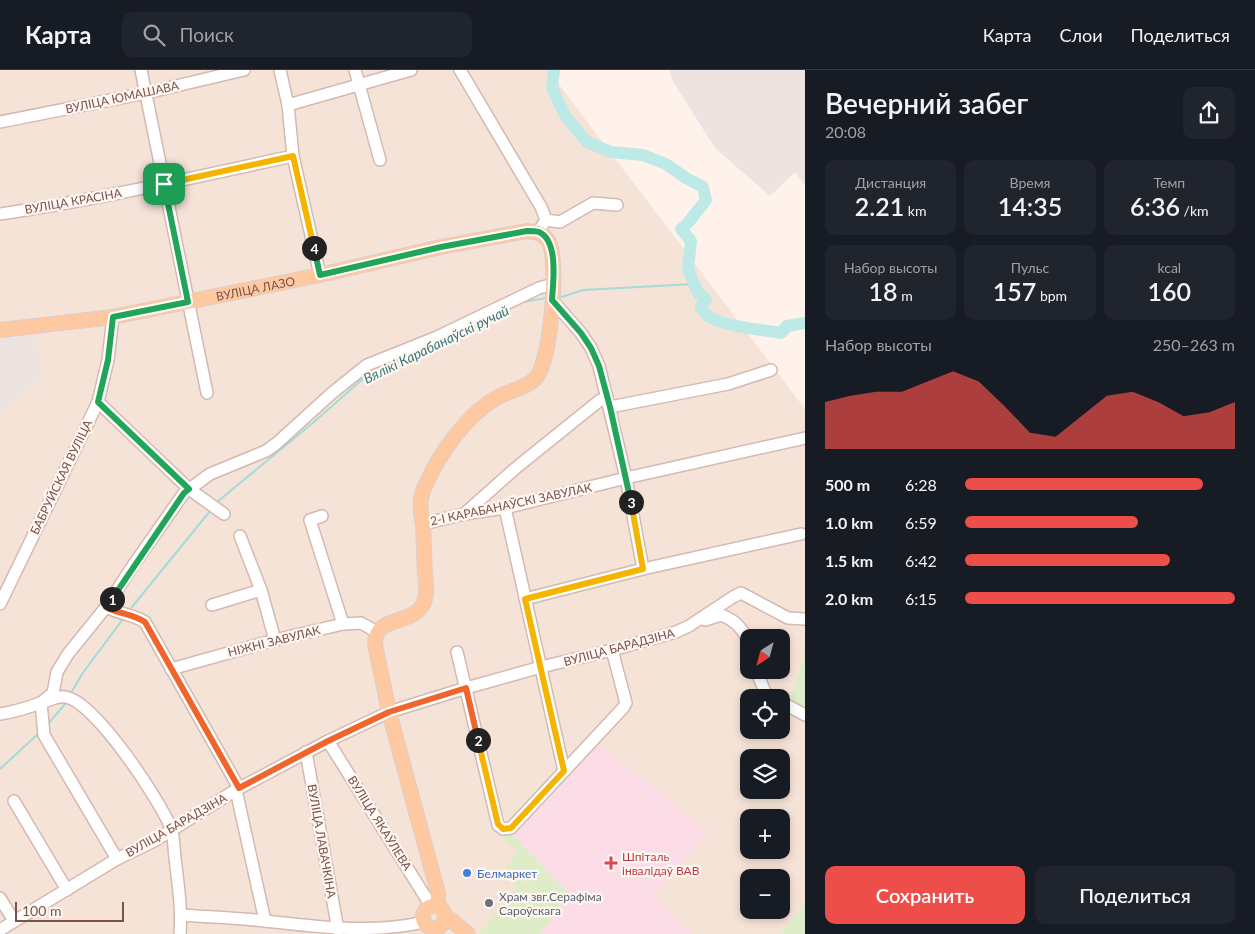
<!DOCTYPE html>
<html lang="ru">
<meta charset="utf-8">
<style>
:root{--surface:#171b24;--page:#20242c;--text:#f1f3f6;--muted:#9ea1a6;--line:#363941;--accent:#ed4e4a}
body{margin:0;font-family:Lato,sans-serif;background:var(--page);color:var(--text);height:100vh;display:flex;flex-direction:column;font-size:19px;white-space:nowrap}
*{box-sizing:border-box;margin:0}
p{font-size:16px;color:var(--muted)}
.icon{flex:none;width:28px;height:28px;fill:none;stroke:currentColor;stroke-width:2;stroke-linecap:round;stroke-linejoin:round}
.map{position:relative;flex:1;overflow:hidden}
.sheet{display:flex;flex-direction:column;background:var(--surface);width:450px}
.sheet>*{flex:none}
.needle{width:32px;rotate:216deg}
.fabs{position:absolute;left:740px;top:559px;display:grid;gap:10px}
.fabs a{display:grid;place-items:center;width:50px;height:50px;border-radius:10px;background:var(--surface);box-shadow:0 2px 8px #0003;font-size:25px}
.scale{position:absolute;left:15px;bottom:12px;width:109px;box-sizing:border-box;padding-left:5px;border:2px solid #7b524b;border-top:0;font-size:14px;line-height:18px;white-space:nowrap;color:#7b524b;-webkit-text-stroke:4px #fff7f2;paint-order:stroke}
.pin{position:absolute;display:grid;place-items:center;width:42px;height:42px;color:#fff;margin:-21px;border-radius:10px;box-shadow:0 2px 8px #0006}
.km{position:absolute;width:25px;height:25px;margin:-12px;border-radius:50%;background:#222;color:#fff;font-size:14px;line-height:25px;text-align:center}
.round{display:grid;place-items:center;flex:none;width:52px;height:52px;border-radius:10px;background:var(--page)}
.overview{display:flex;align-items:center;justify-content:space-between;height:85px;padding:0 20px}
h1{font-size:28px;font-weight:600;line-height:38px}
.stats{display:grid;grid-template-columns:repeat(3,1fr);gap:8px;height:85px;padding:5px 20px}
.stats div{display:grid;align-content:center;border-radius:10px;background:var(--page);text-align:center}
.stats b{font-size:25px;font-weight:600}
.stats small{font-size:14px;font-weight:400}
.stats p{font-size:14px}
.chart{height:140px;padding:10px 20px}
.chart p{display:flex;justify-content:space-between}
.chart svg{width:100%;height:90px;margin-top:5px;fill:var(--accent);opacity:.7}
.cta{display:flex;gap:10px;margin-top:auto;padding:10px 20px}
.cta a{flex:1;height:58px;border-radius:10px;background:var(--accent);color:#fff;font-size:20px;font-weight:600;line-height:58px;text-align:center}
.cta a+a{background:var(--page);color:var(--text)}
ul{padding:0 20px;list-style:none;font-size:16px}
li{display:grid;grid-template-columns:80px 60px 1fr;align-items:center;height:38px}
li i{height:12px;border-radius:6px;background:var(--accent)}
header{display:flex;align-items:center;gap:30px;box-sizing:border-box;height:70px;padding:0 25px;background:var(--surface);border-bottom:1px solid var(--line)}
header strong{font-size:24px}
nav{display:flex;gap:28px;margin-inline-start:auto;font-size:18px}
.search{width:350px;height:45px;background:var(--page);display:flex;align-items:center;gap:12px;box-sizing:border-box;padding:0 18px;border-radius:10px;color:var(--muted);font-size:19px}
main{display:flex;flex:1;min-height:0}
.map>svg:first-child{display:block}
</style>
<header>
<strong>Карта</strong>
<div class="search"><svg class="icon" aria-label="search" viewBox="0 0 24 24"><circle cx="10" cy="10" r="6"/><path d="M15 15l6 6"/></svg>Поиск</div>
<nav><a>Карта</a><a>Слои</a><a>Поделиться</a></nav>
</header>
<main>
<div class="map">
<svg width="805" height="864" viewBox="0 0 805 864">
<rect width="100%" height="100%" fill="#fef2eb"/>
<path fill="#f6e3d8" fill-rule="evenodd" d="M0 0H548L805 339V864H0ZM749 568H781V600H749ZM749 628H781V660H749ZM749 688H781V720H749ZM749 748H781V780H749ZM749 808H781V840H749Z"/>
<g fill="#ede3e0">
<polygon points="670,0 805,0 805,115 795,102 770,126 715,78 672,10"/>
<polygon points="32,265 45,305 0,343 0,269"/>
</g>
<polygon fill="#fcdde7" points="599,674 708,762 654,825 684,858 693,864 539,864 571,826 509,761 569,700"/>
<g fill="#deedc7">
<polygon points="805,582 805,646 791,627"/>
<polygon points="509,761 571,826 539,864 479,864 516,818 505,797 518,781 502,767"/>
<polygon points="805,832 805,864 781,864"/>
</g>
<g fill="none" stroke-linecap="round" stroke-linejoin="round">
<g stroke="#a2dcd9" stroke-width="2">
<polyline points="558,228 583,220 694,214"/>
<polyline points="522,232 547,228"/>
<polyline points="217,432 314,352 366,306 432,275"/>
<polyline points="132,537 210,441"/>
<polyline points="70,625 82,604 123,549"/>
<polyline points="48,654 66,633"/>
<polyline points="0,699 39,663"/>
</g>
<path stroke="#bde9e7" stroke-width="12" d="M554 0 552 18 566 47 587 72 611 82 643 85 666 94 686 108 703 117 706 130 687 154 681 159 691 171 688 199 698 223 706 229 701 237C703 239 705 243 708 246 720 256 764 260 781 263L787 256 805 253"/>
<defs>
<g id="minor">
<polyline points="141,0 207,323"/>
<polyline points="280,0 288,35 293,86 320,205"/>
<polyline points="355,0 380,90"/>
<polyline points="460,0 541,137 546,150 538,162"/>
<polyline points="288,35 411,0"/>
<polyline points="0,52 146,23 244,0"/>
<path d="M0 144C99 129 196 107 293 86"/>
<polyline points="546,150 560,152 593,133 617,135"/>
<polyline points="552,230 581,263 591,278 599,296 626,408 643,499"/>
<polyline points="98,332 189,419 224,444"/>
<polyline points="610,337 728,314 771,300"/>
<polyline points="505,438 564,701"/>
<polyline points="464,444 517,397 599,331 607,327"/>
<polyline points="322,446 310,450 343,554"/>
<polyline points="423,454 464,444 505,438 626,408 805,368"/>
<polyline points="240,466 261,520 275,570"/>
<polyline points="525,529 643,499 801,464"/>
<polyline points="0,534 98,332 108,290 113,247"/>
<polyline points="212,535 261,520"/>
<path d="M106 537C119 544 133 544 145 552L239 718"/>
<path d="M705 550 721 545C735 550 742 558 749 572"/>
<polyline points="457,582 498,755 503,759 511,758 623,638 626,633 612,580"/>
<polyline points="171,599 275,570 343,554 361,553 377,562"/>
<polyline points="756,600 765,622 771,628"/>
<polyline points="781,632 805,645"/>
<polyline points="41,633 53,623 57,602 68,584 106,537 132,497 184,423 210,404 266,381 277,373 332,323 367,295 437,267 539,218 553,214"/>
<polyline points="41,633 44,665 117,789"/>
<path d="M0 644C13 642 27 638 40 633 49 631 57 625 66 627 96 633 159 729 171 758 174 767 174 779 175 788 178 814 182 838 180 864"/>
<polyline points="328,671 431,836"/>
<polyline points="306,682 338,860"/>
<polyline points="236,720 265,851"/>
<polyline points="14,731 67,820"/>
<polyline points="0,828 14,851"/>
<path d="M181 845C209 847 238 848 265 851 319 857 372 864 424 852"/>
<polyline points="0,860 117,789 154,771 236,720 328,671 389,642 466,618 541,597 612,580 676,562 689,556 733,527 741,523 788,548 805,549"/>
</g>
<g id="major">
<path id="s1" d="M0 260 113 247 320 205 441 177 527 161C536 162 544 163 549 172 559 192 551 294 535 309 526 318 509 321 498 327 467 344 440 383 426 414 424 418 422 424 421 428 419 437 422 446 423 455 424 471 424 487 425 504 426 513 428 525 423 534 412 556 375 545 375 574L389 642 438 823V836"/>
<circle cx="434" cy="847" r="11"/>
<polyline points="445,848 451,850 468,864"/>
</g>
</defs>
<use href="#minor" stroke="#d4b9b1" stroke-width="14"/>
<use href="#major" stroke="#dacfcd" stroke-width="16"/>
<use href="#minor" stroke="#fff" stroke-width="11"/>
<use href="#major" stroke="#fec9a1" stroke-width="14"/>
</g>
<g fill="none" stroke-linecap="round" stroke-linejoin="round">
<defs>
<polyline id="split-1" points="112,529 184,423 189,419 98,332 108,290 113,247 188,232 164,114"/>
<path id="split-2" d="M112 529 106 537C119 544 133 544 145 552L239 718 328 671 389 642 466 618 478 670"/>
<polyline id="split-3" points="478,670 498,754 503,759 511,758 564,701 525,529 643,499 631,432"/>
<path id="split-4" d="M314 178 320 205 441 177 527 161C531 161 536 161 539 162 559 171 553 213 552 230L581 263 591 278 599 296 610 337 631 432"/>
<polyline id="split-5" points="164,114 293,86 314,178"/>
</defs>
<use href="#split-1" stroke="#fff" stroke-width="10"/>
<use href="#split-2" stroke="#fff" stroke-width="10"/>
<use href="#split-3" stroke="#fff" stroke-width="10"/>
<use href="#split-4" stroke="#fff" stroke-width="10"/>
<use href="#split-5" stroke="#fff" stroke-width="10"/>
<use href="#split-1" stroke="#22a559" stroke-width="6"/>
<use href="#split-2" stroke="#f0652b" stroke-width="6"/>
<use href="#split-3" stroke="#f5b400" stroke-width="6"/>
<use href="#split-4" stroke="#22a559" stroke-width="6"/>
<use href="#split-5" stroke="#f5b400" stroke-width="6"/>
</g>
<path fill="#e0444e" stroke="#fff7f2" stroke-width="2" d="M608.5 785.5h5v5h5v5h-5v5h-5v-5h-5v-5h5z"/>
<circle fill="#3f7fe0" stroke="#fff7f2" stroke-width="2" cx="467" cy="803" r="5"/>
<circle fill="#6b7280" stroke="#fff7f2" stroke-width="2" cx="489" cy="833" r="5"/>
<g text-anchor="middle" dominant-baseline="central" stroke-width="4.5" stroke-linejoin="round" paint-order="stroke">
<g font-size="12" fill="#7b524b" stroke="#fff7f2">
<text transform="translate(122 27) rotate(-12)">ВУЛІЦА ЮМАШАВА</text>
<text transform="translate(73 131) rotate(-10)">ВУЛІЦА КРАСІНА</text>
<text stroke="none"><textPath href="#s1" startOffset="259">ВУЛІЦА ЛАЗО</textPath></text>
<text transform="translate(61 407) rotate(-64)">БАБРУЙСКАЯ ВУЛІЦА</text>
<text transform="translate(511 434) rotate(-12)">2-І КАРАБАНАЎСКІ ЗАВУЛАК</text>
<text transform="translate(274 571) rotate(-14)">НІЖНІ ЗАВУЛАК</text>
<text transform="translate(619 577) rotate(-15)">ВУЛІЦА БАРАДЗІНА</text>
<text transform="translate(380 753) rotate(58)">ВУЛІЦА ЯКАЎЛЕВА</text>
<text transform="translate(176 755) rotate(-30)">ВУЛІЦА БАРАДЗІНА</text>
<text transform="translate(322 771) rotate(80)">ВУЛІЦА ЛАВАЧКІНА</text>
</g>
<g font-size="12" fill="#be3a42" stroke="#fff7f2" text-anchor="start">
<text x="622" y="786">Шпіталь<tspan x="622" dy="14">інвалідаў ВАВ</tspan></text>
</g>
<g font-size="12" fill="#366cbe" stroke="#fff7f2" text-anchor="start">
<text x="477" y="803">Белмаркет</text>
</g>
<g font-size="12" fill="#5b616d" stroke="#fff7f2" text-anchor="start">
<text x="499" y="826">Храм звг.Серафіма<tspan x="499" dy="14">Сароўскага</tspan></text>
</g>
<g font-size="14" font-style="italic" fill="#3a7977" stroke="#fff7f2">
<text transform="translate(436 274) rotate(-26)">Вялікі Карабанаўскі ручай</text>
</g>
</g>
</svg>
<div class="fabs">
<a><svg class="needle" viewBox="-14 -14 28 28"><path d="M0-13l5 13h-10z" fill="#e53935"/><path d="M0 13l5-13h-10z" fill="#9ea1a6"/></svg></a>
<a><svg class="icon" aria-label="locate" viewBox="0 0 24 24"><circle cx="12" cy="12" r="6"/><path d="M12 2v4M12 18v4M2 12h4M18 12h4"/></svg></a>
<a><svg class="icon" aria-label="layers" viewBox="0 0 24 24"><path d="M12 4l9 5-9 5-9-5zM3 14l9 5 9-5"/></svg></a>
<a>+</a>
<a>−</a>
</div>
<div class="scale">100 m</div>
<div class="pin" style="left:164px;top:114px;background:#1e9e55"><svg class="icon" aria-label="arrive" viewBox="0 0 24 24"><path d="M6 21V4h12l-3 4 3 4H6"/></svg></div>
<b class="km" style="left:112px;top:529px">1</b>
<b class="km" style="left:478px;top:670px">2</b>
<b class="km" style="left:631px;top:432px">3</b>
<b class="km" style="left:314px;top:178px">4</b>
</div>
<section class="sheet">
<div class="overview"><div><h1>Вечерний забег</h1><p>20:08</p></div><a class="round"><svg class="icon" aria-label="share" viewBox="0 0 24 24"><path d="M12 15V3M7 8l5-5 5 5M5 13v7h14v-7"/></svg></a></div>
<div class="stats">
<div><p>Дистанция</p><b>2.21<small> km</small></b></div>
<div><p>Время</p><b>14:35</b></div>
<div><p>Темп</p><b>6:36<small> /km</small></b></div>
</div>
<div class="stats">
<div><p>Набор высоты</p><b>18<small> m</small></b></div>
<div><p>Пульс</p><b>157<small> bpm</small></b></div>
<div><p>kcal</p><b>160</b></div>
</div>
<div class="chart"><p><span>Набор высоты</span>250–263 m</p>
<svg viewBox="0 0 160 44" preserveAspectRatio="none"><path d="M0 44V21L10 18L20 16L30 16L40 11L50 6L60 11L70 23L80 36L90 38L100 28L110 18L120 16L130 21L140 28L150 26L160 21V44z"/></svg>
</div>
<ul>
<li><b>500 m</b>6:28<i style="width:88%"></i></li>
<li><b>1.0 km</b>6:59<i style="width:64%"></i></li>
<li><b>1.5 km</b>6:42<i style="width:76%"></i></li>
<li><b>2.0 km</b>6:15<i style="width:100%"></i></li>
</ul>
<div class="cta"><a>Сохранить</a><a>Поделиться</a></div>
</section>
</main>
